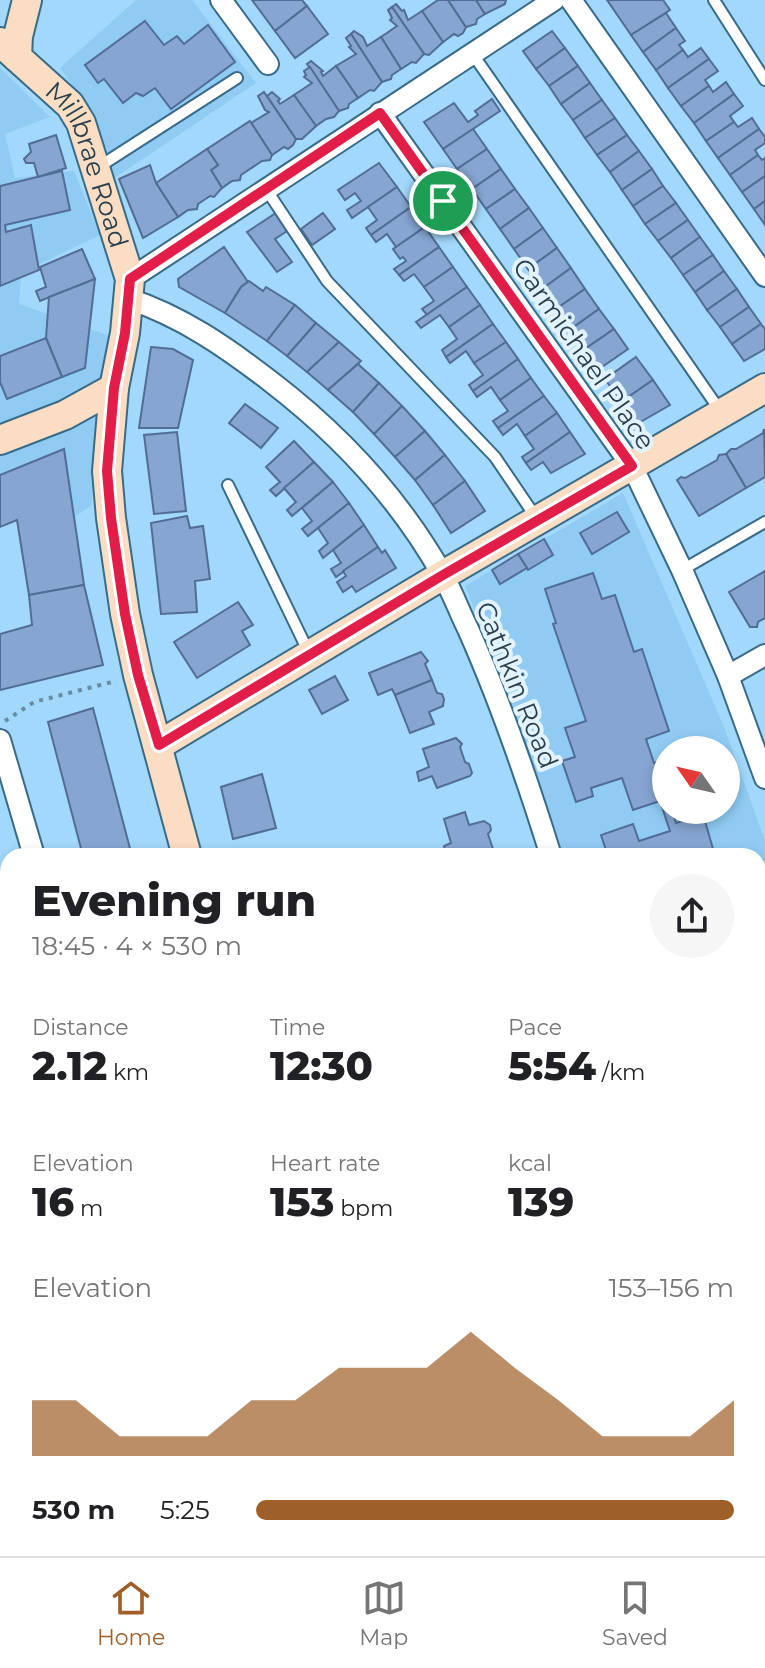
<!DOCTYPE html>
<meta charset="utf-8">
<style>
:root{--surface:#fff;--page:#f6f6f6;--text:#202124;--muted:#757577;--line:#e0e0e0;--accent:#9f5f29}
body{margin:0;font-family:Montserrat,sans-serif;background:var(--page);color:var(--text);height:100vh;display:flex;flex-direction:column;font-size:30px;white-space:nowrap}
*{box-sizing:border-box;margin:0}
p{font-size:26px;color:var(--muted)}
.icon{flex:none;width:44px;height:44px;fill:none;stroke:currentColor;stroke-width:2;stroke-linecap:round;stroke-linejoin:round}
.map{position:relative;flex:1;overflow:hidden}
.side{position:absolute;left:0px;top:848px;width:766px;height:708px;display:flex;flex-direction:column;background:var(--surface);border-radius:24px 24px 0 0;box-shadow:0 4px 12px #0003}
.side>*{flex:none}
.needle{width:52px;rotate:304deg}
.tools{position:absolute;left:652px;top:736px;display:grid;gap:16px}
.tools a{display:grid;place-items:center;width:88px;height:88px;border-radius:50%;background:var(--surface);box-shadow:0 4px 12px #0003;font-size:40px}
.pin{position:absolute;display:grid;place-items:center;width:68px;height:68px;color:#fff;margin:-34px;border:4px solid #fff;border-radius:50%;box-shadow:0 2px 8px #0007}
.round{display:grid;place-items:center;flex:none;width:84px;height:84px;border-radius:42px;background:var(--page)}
.overview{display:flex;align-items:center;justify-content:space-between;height:136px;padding:0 32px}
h1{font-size:44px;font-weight:800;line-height:60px}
.figures{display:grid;grid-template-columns:repeat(3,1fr);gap:12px;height:136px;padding:8px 32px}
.figures div{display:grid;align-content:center}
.figures b{font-size:40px;font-weight:800}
.figures small{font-size:22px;font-weight:400}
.figures p{font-size:22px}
.chart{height:224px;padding:16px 32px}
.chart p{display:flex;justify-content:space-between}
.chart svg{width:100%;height:144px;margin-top:8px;fill:var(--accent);opacity:.7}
ul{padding:0 32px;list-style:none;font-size:26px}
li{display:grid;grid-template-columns:128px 96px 1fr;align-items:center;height:60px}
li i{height:20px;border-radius:10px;background:var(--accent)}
.tab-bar{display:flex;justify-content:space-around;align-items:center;height:112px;border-top:2px solid var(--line);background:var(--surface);font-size:22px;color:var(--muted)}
.tab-bar a{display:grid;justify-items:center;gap:4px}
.tab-bar .on{color:var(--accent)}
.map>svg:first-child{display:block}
</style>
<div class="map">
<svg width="765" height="1556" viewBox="0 0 765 1556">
<rect width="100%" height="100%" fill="#a2d8fb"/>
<g fill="#8fcbf3" fill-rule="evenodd">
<polygon points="136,0 192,0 256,83 113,179 91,113 60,68"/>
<polygon points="0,68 50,117 5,134 15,178 74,171 100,235 21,273 19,304 110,336 91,506 74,517 19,532 17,520 0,527"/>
<path d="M623 493 724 727 765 841V1014L758 1016V856H564L511 699 465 586ZM666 750H726V810H666Z"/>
</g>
<g fill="#86a5d1" stroke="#516d97" stroke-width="2">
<polygon points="252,0 302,0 307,6 275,31"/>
<polygon points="438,0 448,0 466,27 463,33 458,36 454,34 443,42 422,11"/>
<polygon points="448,0 476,0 485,14 477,19 476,24 466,27"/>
<polygon points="476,0 506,0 505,4 485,14"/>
<polygon points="663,0 670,10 631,35 607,0"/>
<polygon points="396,4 402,11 404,10 408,20 422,11 443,42 429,55 424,54 392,7"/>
<polygon points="307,6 328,34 295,58 275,31"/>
<polygon points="392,7 424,54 416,63 412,62 401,69 381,37 397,26 390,20 392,18 388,10"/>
<polygon points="666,13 676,28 643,52 631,35"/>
<polygon points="145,21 164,45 177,36 184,44 208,25 235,62 171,109 155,88 143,96 136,93 123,103 104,79 98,83 85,65"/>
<polygon points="676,28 685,41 679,45 683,50 656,70 643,52"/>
<polygon points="354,31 363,37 367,46 381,37 401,69 392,75 391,79 382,82 351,34"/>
<polygon points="552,31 565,48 536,69 523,51"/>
<polygon points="351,34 382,82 374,91 370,90 358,98 336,66 356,54 349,47 351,46 346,38"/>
<polygon points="565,48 578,66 549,86 536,69"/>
<polygon points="701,48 709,59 668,88 656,70 683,50 688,57"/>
<polygon points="709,59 718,71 705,80 709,86 681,106 668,88"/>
<polygon points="311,61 323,71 321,72 323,76 336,66 358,98 349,104 348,108 339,111 307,64"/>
<polygon points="578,66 590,83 561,104 549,86"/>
<polygon points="310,67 339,111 334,117 326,119 316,126 294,95 312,83 304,77 306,75 304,71"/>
<polygon points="726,82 734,94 694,123 681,106 709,86 713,92"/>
<polygon points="590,83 602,100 573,120 561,104"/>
<polygon points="264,92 296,139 293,145 288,149 284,147 272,155 251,123 269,112 265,110 258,96"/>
<polygon points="272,92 280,99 278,101 280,104 294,95 316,126 302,139 296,139 267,96"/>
<polygon points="734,94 743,106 730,116 734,122 706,141 694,123"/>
<polygon points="492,99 500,111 443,149 424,122 454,103 468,122 478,115 475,111"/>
<polygon points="602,100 615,118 585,138 573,120"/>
<polygon points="615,118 627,135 597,155 585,138"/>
<polygon points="752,118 759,129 718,158 706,141 734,122 738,127"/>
<polygon points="250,121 272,155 270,160 262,161 241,175 240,180 232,181 222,188 211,170 218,165 207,149"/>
<polygon points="473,129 487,149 457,169 443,149"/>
<polygon points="759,129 765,137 765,143 755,150 758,155 730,175 718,158"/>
<polygon points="56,135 66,168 38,177 34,163 26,163 24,159 31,152 29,144"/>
<polygon points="627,135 639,151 610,172 597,155"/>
<polygon points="207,149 218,165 211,170 222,188 214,197 210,196 198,204 197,209 188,210 178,217 156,183"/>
<polygon points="487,149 501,169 472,189 457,169"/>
<polygon points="639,151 652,169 622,190 610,172"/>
<polygon points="758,155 762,160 765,158 765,176 742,192 730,175"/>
<polygon points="379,163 397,187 352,218 347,210 361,201 355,193 345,200 338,190"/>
<polygon points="150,165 156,183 178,217 143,238 119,179"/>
<polygon points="501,169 515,189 486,209 472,189"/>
<polygon points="652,169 663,186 633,206 622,190"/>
<polygon points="62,171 70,210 5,225 6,232 31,225 39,270 0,286 0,186"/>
<polygon points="765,176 765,201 754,209 742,192"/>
<polygon points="663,186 676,203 645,224 633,206"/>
<polygon points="397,187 411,207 371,235 366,228 377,220 368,207"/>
<polygon points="515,189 529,208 500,229 486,209"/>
<polygon points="765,201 765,225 754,209"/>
<polygon points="676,203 688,220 658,241 645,224"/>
<polygon points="411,207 425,227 396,247 387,234 376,242 371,235"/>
<polygon points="529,208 543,228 514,249 500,229"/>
<polygon points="276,213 287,231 275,239 292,262 277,272 247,232"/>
<polygon points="323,213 335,229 312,245 301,229"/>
<polygon points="688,220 700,237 671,258 658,241"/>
<polygon points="425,227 439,247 399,275 394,269 406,261 403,257 400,259 393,249"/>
<polygon points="543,228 557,248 528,269 514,249"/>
<polygon points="700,237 713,255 683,275 671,258"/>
<polygon points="224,247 248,282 241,287 225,313 179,287 178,279"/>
<polygon points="439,247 453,267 424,287 414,274 404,281 399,275"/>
<polygon points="557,248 571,268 542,289 528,269"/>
<polygon points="82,249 95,279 40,301 36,291 46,287 40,267"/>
<polygon points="713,255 724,271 695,292 683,275"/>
<polygon points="453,267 467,287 427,315 422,309 434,301 424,287"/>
<polygon points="571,268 585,289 556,309 542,289"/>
<polygon points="724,271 737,289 707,310 695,292"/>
<polygon points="95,279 85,368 62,377 46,338 49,297"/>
<polygon points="249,281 263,291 266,287 295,305 267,341 225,313 241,287"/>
<polygon points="467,287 480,305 449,327 440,315 421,328 416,322"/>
<polygon points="585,289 599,309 571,329 556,309"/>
<polygon points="737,289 749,307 720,327 707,310"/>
<polygon points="295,305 316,323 287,356 267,341"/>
<polygon points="480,305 493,324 446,357 442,350 457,339 449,327"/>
<polygon points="749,307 761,324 732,344 720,327"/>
<polygon points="599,309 614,329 585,349 571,329"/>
<polygon points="316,323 339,342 307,372 287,356"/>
<polygon points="493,324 506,342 474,363 466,351 450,363 446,357"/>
<polygon points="761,324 765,329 765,349 744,361 732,344"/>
<polygon points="614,329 628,349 599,369 585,349"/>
<polygon points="46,338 62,377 7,399 0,382 0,356"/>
<polygon points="339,342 361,361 328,390 307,372"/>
<polygon points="506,342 518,359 473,391 469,385 483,375 474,363"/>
<polygon points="151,347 173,349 193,360 178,428 139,428"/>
<polygon points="636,357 653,380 621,402 605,379"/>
<polygon points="518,359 531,378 500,400 491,387 477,397 473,391"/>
<polygon points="358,364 379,383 353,412 328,390"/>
<polygon points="531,378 544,396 498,428 493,421 508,411 500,400"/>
<polygon points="653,380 670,405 637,424 621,402"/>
<polygon points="379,383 402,406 374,434 353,412"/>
<polygon points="544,396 557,413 525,436 517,424 503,435 498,428"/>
<polygon points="245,404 278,428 261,448 229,423"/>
<polygon points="402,406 425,431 395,457 374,434"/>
<polygon points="557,413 570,432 526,463 522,457 534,449 525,436"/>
<polygon points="764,429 765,477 746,488 726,454 731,449 736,449 763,433"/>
<polygon points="425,431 445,455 415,480 395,457"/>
<polygon points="177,432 186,511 154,514 144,435"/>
<polygon points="570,432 585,454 551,473 543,462 531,470 526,463"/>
<polygon points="294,441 314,462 276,496 270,490 280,482 266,467"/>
<polygon points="64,449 84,585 29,595 17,520 0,527 0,475"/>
<polygon points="726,454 746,488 699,516 677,480 681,477 685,478 717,460 719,455"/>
<polygon points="445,455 465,481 433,505 415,480"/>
<polygon points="314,462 333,482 292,516 287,510 296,502 284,488"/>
<polygon points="465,481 485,511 451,533 433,505"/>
<polygon points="333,482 349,503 308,536 302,529 312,521 302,508"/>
<polygon points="349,503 364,525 323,558 319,551 328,543 318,528"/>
<polygon points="617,512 629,532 592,554 580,533"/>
<polygon points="187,516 190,528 203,526 210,579 195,581 197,612 161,614 151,523"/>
<polygon points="364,525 378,547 336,577 331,569 341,563 333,550"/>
<polygon points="544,539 553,555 528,570 518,554"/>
<polygon points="378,547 382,553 385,550 396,568 356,592 352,586 343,592 337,582 346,576 343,571"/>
<polygon points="518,554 527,568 500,584 492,570"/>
<polygon points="765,571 765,618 758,622 757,627 750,627 729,592"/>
<polygon points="593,573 602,599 615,595 634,652 642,649 669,731 646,739 654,763 666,759 666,810 672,810 676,823 703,814 715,856 608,856 601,835 633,824 639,841 670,831 660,801 633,810 622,778 591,788 593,796 576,802 562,761 575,757 565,728 586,721 553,624 556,623 545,589"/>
<polygon points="84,585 103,665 0,690 0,634 32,625 29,595"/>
<polygon points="238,602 253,625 242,631 250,645 197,678 174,642"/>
<polygon points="421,652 428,661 425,664 432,680 395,695 392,689 378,695 369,673"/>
<polygon points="335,676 348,700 322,714 309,690"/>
<polygon points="432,680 437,693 442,694 444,699 443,706 429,712 434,724 410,733 395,695"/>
<polygon points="93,708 132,856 83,856 48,722"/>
<polygon points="456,738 462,744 460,747 465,762 469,764 472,773 470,776 437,788 432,776 419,781 417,772 429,767 423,749"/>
<polygon points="262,774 276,828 233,839 221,787"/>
<polygon points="465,812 469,825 484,821 490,825 491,830 488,834 493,849 470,856 447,856 444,846 451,843 444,819"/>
<polygon points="8,1015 8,1095 0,1097 0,1017"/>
<polygon points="758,1269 765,1301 765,1318 758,1320"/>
<rect x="758" y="1333" width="7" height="51"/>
<polygon points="185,1548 186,1552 174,1556 117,1556 115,1549"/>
<polygon points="442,1548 489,1548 494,1556 447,1556"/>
</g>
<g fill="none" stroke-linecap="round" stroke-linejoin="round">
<defs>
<g id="lane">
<polyline points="714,0 765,80"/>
<polyline points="472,53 721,412"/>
<polyline points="97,168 237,78"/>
<polyline points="266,189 327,281 495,457 537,519"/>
<polyline points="228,485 309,653"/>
<polyline points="682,570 765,522"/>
<polyline points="758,1454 765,1458"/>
<polyline points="0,1462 8,1460"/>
</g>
<g id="street">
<polyline points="221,0 268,64"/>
<polyline points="571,0 765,276"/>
<polyline points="380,113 632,466 682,570 728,676 765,778"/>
<polyline points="130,279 554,0"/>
<path d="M129 299C181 316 226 347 270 381 338 433 399 498 442 574 452 591 459 611 468 629 501 703 527 779 551 856"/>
<polyline points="728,676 765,655"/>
<polyline points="0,740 34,856"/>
<polyline points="0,1399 8,1427"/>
<polyline points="43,1548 45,1556"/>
<polyline points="313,1556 328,1549"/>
<polyline points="623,1556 629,1548"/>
</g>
<g id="secondary">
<path id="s1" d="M0 42 70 105 81 123 130 279 125 333 114 388 107 471 111 518 125 614 138 675 187 856"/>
<polyline points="17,57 18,36 27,0"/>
<polyline points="0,440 65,415 114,388"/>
<polyline points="159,745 443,575 765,388"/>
<polyline points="386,1548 389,1556"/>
</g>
</defs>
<use href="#lane" stroke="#386b89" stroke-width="14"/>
<use href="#street" stroke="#386b89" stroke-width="24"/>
<use href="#secondary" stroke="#386b89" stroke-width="32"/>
<polyline stroke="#678da6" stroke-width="4" stroke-dasharray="4 6" stroke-linecap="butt" points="5,721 34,702 116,681"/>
<use href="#lane" stroke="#fff" stroke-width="10"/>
<use href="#street" stroke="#fff" stroke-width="20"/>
<use href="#secondary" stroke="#fbddc3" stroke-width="28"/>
</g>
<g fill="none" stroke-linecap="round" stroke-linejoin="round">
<defs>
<polygon id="route" points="380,113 632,466 443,575 159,745 138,675 125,614 111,518 107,471 114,388 125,333 130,279"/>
</defs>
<use href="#route" stroke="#fff" stroke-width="16"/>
<use href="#route" stroke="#e11d48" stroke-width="10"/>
</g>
<g text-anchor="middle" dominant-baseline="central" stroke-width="8" stroke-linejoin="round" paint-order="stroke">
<g font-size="26" fill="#293e4d" stroke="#e3f3fe">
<text stroke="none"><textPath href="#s1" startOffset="156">Millbrae Road</textPath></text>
<text transform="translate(584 354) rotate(55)">Carmichael Place</text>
<text transform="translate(517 685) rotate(68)">Cathkin Road</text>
</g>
</g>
</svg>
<div class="tools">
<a><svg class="needle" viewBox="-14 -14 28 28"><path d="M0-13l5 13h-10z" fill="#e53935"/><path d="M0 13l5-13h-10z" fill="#757577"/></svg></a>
</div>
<div class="pin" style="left:443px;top:201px;background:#1e9e55"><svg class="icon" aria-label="arrive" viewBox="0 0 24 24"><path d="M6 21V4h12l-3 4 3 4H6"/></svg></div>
<section class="side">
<div class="overview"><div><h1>Evening run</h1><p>18:45 · 4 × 530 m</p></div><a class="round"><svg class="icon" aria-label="share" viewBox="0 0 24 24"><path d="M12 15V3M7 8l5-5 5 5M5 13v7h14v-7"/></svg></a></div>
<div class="figures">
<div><p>Distance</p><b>2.12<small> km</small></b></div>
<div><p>Time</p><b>12:30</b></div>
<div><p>Pace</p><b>5:54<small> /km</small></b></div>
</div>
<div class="figures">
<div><p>Elevation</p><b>16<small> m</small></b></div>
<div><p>Heart rate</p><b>153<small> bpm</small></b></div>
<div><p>kcal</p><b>139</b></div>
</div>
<div class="chart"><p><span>Elevation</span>153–156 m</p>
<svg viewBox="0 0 160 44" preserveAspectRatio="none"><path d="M0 44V27L10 27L20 38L30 38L40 38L50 27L60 27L70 17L80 17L90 17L100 6L110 17L120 27L130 38L140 38L150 38L160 27V44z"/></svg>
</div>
<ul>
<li><b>530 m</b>5:25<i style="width:100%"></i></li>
</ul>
</section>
</div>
<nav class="tab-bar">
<a class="on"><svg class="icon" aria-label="home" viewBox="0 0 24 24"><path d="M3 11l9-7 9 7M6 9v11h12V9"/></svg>Home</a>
<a><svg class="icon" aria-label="map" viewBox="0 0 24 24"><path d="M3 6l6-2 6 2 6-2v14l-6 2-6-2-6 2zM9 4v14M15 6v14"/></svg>Map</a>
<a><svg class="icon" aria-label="saved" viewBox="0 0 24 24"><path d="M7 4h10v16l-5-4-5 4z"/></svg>Saved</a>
</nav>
